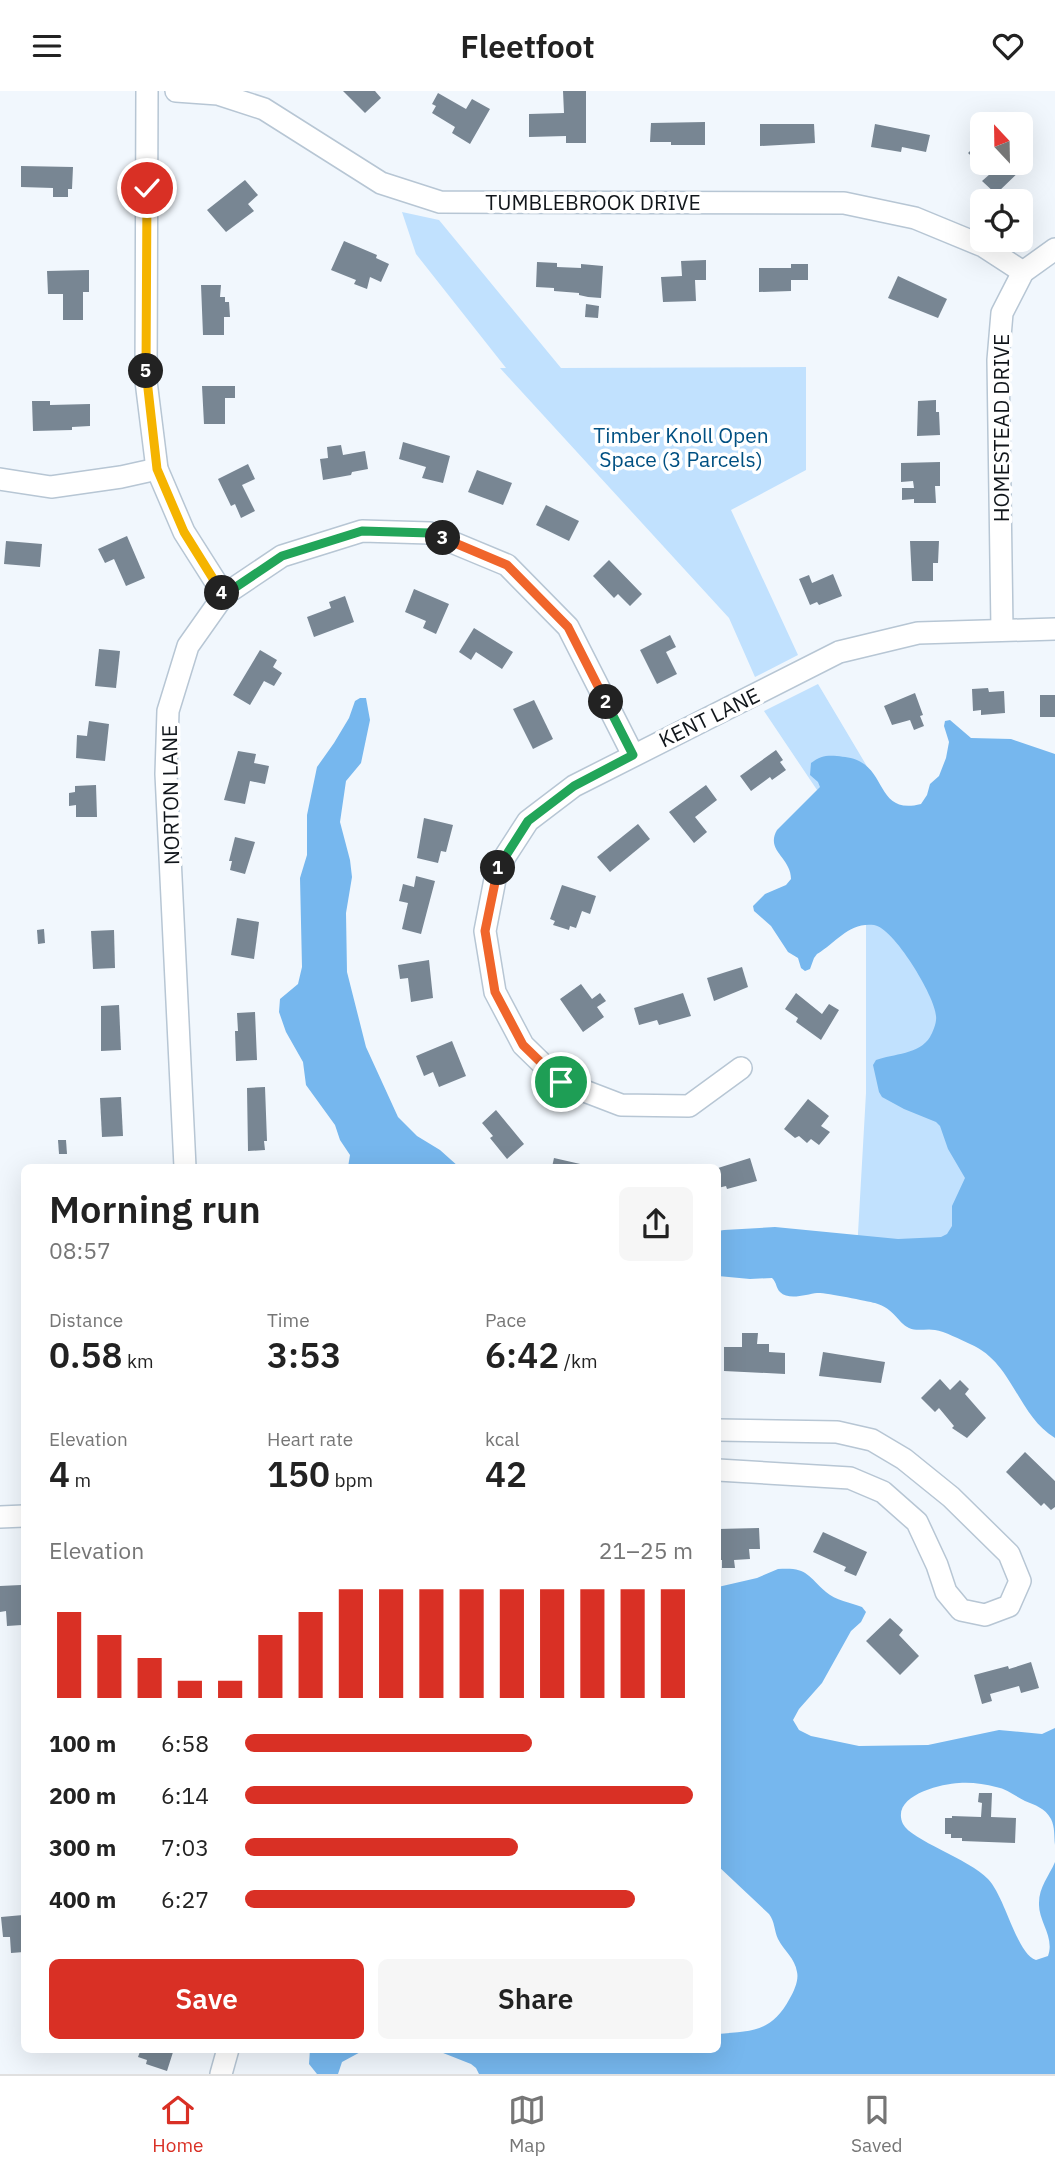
<!DOCTYPE html>
<meta charset="utf-8">
<style>
:root{--surface:#fff;--page:#f6f6f6;--text:#222;--muted:#767676;--line:#e0e0e0;--accent:#d93025}
body{margin:0;font-family:"IBM Plex Sans",sans-serif;background:var(--page);color:var(--text);height:100vh;display:flex;flex-direction:column;font-size:26px;white-space:nowrap}
*{box-sizing:border-box;margin:0}
p{font-size:23px;color:var(--muted)}
.icon{flex:none;width:38px;height:38px;fill:none;stroke:currentColor;stroke-width:2;stroke-linecap:round;stroke-linejoin:round}
.map{position:relative;flex:1;overflow:hidden}
.details{position:absolute;left:21px;top:1073px;width:700px;height:889px;display:flex;flex-direction:column;background:var(--surface);border-radius:10px;box-shadow:0 7px 28px #0002}
.details>*{flex:none}
.needle{width:46px;rotate:338deg}
.fabs{position:absolute;left:970px;top:21px;display:grid;gap:14px}
.fabs a{display:grid;place-items:center;width:63px;height:63px;border-radius:10px;background:var(--surface);box-shadow:0 7px 28px #0002;font-size:35px}
.pin{position:absolute;display:grid;place-items:center;width:60px;height:60px;color:#fff;margin:-30px;border:4px solid #fff;border-radius:50%;box-shadow:0 2px 7px #0007}
.km{position:absolute;width:35px;height:35px;margin:-18px;border-radius:50%;background:#222;color:#fff;font-size:19px;line-height:35px;text-align:center}
.round{display:grid;place-items:center;flex:none;width:74px;height:74px;border-radius:10px;background:var(--page)}
.head{display:flex;align-items:center;justify-content:space-between;height:119px;padding:0 28px}
h1{font-size:38px;font-weight:600;line-height:52px}
.figures{display:grid;grid-template-columns:repeat(3,1fr);gap:10px;height:119px;padding:7px 28px}
.figures div{display:grid;align-content:center}
.figures b{font-size:35px;font-weight:600}
.figures small{font-size:19px;font-weight:400}
.figures p{font-size:19px}
.chart{height:196px;padding:14px 28px}
.chart p{display:flex;justify-content:space-between}
.chart svg{width:100%;height:126px;margin-top:7px;stroke:var(--accent);stroke-width:6}
.cta{display:flex;gap:14px;margin-top:auto;padding:14px 28px}
.cta a{flex:1;height:80px;border-radius:10px;background:var(--accent);color:#fff;font-size:28px;font-weight:600;line-height:80px;text-align:center}
.cta a+a{background:var(--page);color:var(--text)}
ul{padding:0 28px;list-style:none;font-size:23px}
li{display:grid;grid-template-columns:112px 84px 1fr;align-items:center;height:52px}
li i{height:18px;border-radius:9px;background:var(--accent)}
header{display:flex;justify-content:space-between;align-items:center;height:91px;padding:0 28px;background:var(--surface);font-size:32px;font-weight:600}
.tabs{display:flex;justify-content:space-around;align-items:center;height:98px;border-top:2px solid var(--line);background:var(--surface);font-size:19px;color:var(--muted)}
.tabs a{display:grid;justify-items:center;gap:4px}
.tabs .current{color:var(--accent)}
.map>svg:first-child{display:block}
</style>
<header><svg class="icon" aria-label="menu" viewBox="0 0 24 24"><path d="M4 6h16M4 12h16M4 18h16"/></svg>Fleetfoot<svg class="icon" aria-label="heart" viewBox="0 0 24 24"><path d="M12 20l-8-8c-3-5 5-10 8-4 3-6 11-1 8 4z"/></svg></header>
<div class="map">
<svg width="1055" height="1983" viewBox="0 0 1055 1983">
<rect width="100%" height="100%" fill="#f1f7fd"/>
<g fill="#c1e1fe">
<polygon points="402,121 439,129 561,277 806,276 806,379 731,419 798,564 755,586 729,527 500,277 506,277 416,163"/>
<polygon points="818,593 909,746 974,722 974,1179 856,1177 866,1002 866,790 856,757 764,620"/>
</g>
<g fill="#76b7ee">
<polygon points="360,607 366,607 370,629 361,672 346,690 340,731 350,769 352,786 346,822 347,881 366,956 398,1026 417,1045 440,1059 459,1076 348,1076 350,1064 340,1049 335,1034 306,994 303,971 286,941 279,921 280,908 298,893 302,876 300,787 307,764 307,724 317,676 334,652 349,627 355,610"/>
<path d="M950 629 971 647 1011 648 1055 663V1347C1017 1324 1013 1271 970 1253 961 1249 944 1240 935 1239 926 1237 918 1241 909 1237 897 1231 895 1218 875 1212 867 1210 823 1201 817 1202 807 1203 789 1210 780 1201 776 1197 777 1192 772 1187L750 1188 718 1185V1140L724 1139 775 1136 898 1148 941 1146 947 1143 952 1135V1115L965 1087 948 1058 940 1035 936 1031 904 1018 882 1006 879 1001 873 974 876 969C893 963 920 963 930 946 933 941 937 931 936 925 935 905 893 836 874 834 849 831 837 851 817 863L814 867 810 878 805 880 801 877 798 867 788 861 771 835 754 820 753 815 765 803 786 794 791 788C791 766 765 760 777 739L820 696 818 691 810 684 811 672C820 665 827 664 837 665 844 666 852 666 859 670 886 683 879 724 921 713L927 704 930 693 939 685 946 667 949 651 944 635 945 630Z"/>
<path d="M778 1478C807 1476 807 1484 826 1501 835 1509 851 1512 862 1516L866 1521 861 1531 851 1540 822 1592 799 1618 793 1629 799 1639 811 1645 859 1655 928 1654 999 1639 1042 1643 1055 1637V1754C1054 1745 1055 1736 1051 1728 1045 1717 1035 1714 1025 1710 1015 1705 1007 1698 996 1696 985 1693 971 1691 959 1692 940 1693 890 1705 903 1733 911 1749 969 1768 988 1788 1006 1807 1016 1862 1036 1869L1048 1865C1055 1846 1038 1830 1039 1812 1039 1796 1049 1785 1055 1771V1983H479L476 1977 471 1973 433 1958H718V1943C753 1940 772 1941 790 1907 794 1900 799 1889 797 1881 795 1867 784 1860 778 1848 774 1839 775 1831 769 1823L718 1775V1496L757 1487Z"/>
<polygon points="310,1958 366,1958 342,1971 338,1983 317,1983 309,1973"/>
</g>
<g fill="#788693">
<polygon points="343,0 375,0 381,7 365,22"/>
<polygon points="563,0 586,0 586,52 566,52 566,45 529,46 529,23 564,22"/>
<polygon points="438,2 466,18 472,8 490,18 470,53 452,42 455,36 432,22 436,15 432,13"/>
<polygon points="705,31 705,54 671,54 671,51 650,51 651,32"/>
<polygon points="760,33 814,33 815,52 760,55"/>
<polygon points="875,33 930,44 926,61 902,56 901,61 871,56"/>
<polygon points="980,43 982,45 982,72 1020,72 1020,66 1027,73 996,103 982,90 990,83 968,62 974,56 970,52"/>
<polygon points="21,75 73,76 72,98 68,98 68,106 53,106 53,97 21,96"/>
<polygon points="245,89 258,104 248,113 254,120 226,141 207,119"/>
<polygon points="344,150 377,164 376,167 389,173 381,191 370,186 367,198 354,193 356,189 331,179"/>
<polygon points="706,169 706,189 695,189 696,210 663,211 661,186 682,185 681,170"/>
<polygon points="537,171 557,172 557,176 581,177 581,173 603,175 601,207 588,206 579,204 579,202 554,200 554,197 536,196"/>
<polygon points="791,173 808,173 808,189 791,189 791,200 759,201 759,177 791,177"/>
<polygon points="89,179 89,201 83,201 83,229 63,229 63,203 48,203 47,180"/>
<polygon points="898,185 947,208 938,227 888,207"/>
<polygon points="201,194 221,194 220,206 225,206 225,211 229,211 230,226 224,226 224,244 203,244"/>
<polygon points="586,213 599,215 598,227 585,226"/>
<polygon points="202,295 235,295 235,307 225,307 225,333 204,333"/>
<polygon points="936,309 936,321 939,321 940,344 917,345 918,310"/>
<polygon points="32,310 50,310 50,314 90,313 90,335 72,336 72,339 33,340"/>
<polygon points="403,351 450,365 443,392 422,387 426,376 399,368"/>
<polygon points="341,354 343,364 365,360 368,378 352,381 351,384 323,389 320,368 328,367 327,356"/>
<polygon points="940,371 940,395 935,395 936,412 914,412 914,408 902,409 902,397 914,397 913,390 901,391 901,372"/>
<polygon points="248,373 255,388 242,394 255,420 241,427 235,413 231,415 218,388"/>
<polygon points="477,379 512,392 503,414 468,401"/>
<polygon points="546,414 579,430 569,450 536,434"/>
<polygon points="127,445 145,487 126,495 114,468 105,472 98,458"/>
<polygon points="6,450 42,453 40,476 4,473"/>
<polygon points="910,450 939,450 938,472 933,472 933,490 912,490"/>
<polygon points="609,469 642,503 630,515 618,503 614,507 593,485"/>
<polygon points="833,483 842,505 819,514 817,511 810,514 799,488 809,484 812,492"/>
<polygon points="414,498 449,513 436,543 423,537 426,530 405,521"/>
<polygon points="345,505 354,531 314,546 307,526 331,517 329,511"/>
<polygon points="474,537 513,561 502,578 476,561 471,569 459,561"/>
<polygon points="670,544 676,556 666,561 677,583 657,593 640,559"/>
<polygon points="99,558 120,560 116,597 95,595"/>
<polygon points="260,559 277,569 273,576 282,582 274,595 264,590 250,614 233,604"/>
<polygon points="988,597 989,601 1004,600 1005,622 981,624 981,619 973,620 972,598"/>
<polygon points="915,602 923,624 920,625 924,635 914,639 910,629 892,634 884,615"/>
<rect x="1040" y="604" width="15" height="22"/>
<polygon points="534,609 553,648 533,658 513,618"/>
<polygon points="89,630 109,633 105,670 76,667 77,644 87,645"/>
<polygon points="776,659 783,669 780,671 786,679 772,689 770,686 751,700 740,685"/>
<polygon points="238,660 256,663 254,672 269,675 265,693 250,690 245,713 224,709"/>
<polygon points="96,694 97,726 76,726 76,714 69,715 69,702 75,701 75,695"/>
<polygon points="706,694 717,709 695,726 707,741 694,752 669,721"/>
<polygon points="424,727 453,734 446,761 441,760 438,772 417,767"/>
<polygon points="638,733 650,748 610,781 597,766"/>
<polygon points="235,746 255,751 245,783 230,779 232,770 229,770"/>
<polygon points="416,785 435,790 421,843 402,838 408,812 399,810 403,793 414,796"/>
<polygon points="562,794 596,805 590,823 582,820 576,837 570,835 569,839 553,834 555,830 550,828"/>
<polygon points="237,827 259,831 254,868 231,864"/>
<polygon points="44,838 45,852 38,853 37,839"/>
<polygon points="114,839 115,877 93,878 91,840"/>
<polygon points="429,869 433,907 411,911 408,887 400,888 398,874"/>
<polygon points="742,876 748,896 714,910 707,887"/>
<polygon points="581,893 592,908 600,902 606,910 597,916 604,926 583,941 560,908"/>
<polygon points="683,902 691,925 659,934 657,929 639,934 634,917"/>
<polygon points="796,902 822,923 829,913 839,919 821,949 796,931 798,927 785,918"/>
<polygon points="119,914 121,959 101,960 101,915"/>
<polygon points="255,921 257,969 236,970 235,940 238,940 237,922"/>
<polygon points="452,950 466,985 439,996 433,981 424,985 416,965"/>
<polygon points="265,996 267,1050 264,1050 265,1059 248,1060 247,997"/>
<polygon points="121,1006 123,1045 102,1046 100,1007"/>
<polygon points="808,1008 829,1025 821,1035 830,1041 819,1054 811,1048 807,1052 799,1045 795,1047 784,1038"/>
<polygon points="496,1019 524,1053 507,1068 490,1047 493,1045 482,1032"/>
<polygon points="58,1049 66,1049 67,1063 59,1063"/>
<polygon points="554,1067 589,1075 589,1076 552,1076"/>
<polygon points="750,1067 757,1090 727,1098 726,1095 718,1097 718,1077"/>
<polygon points="742,1242 758,1242 757,1253 769,1253 769,1261 785,1262 785,1283 724,1280 724,1256 742,1256"/>
<polygon points="823,1261 885,1271 881,1292 819,1285"/>
<polygon points="940,1288 950,1299 960,1289 969,1298 965,1303 986,1327 967,1347 952,1337 954,1335 939,1317 935,1321 921,1307"/>
<polygon points="1025,1361 1055,1390 1055,1416 1051,1419 1044,1412 1041,1415 1006,1381"/>
<polygon points="759,1437 760,1458 749,1458 750,1468 734,1469 735,1477 722,1477 722,1469 718,1469 718,1438"/>
<polygon points="823,1441 867,1461 856,1485 844,1480 846,1476 813,1461"/>
<polygon points="21,1494 21,1511 24,1511 22,1534 7,1535 6,1520 0,1521 0,1495"/>
<polygon points="890,1527 903,1539 899,1544 919,1565 900,1584 866,1550"/>
<polygon points="1031,1571 1039,1597 1021,1602 1019,1595 990,1603 992,1610 982,1613 974,1584 1008,1575 1009,1578"/>
<polygon points="979,1702 992,1702 991,1726 1016,1727 1015,1752 962,1750 962,1747 951,1747 951,1743 945,1743 945,1727 952,1727 952,1725 981,1726 982,1712 978,1711"/>
<polygon points="23,1824 24,1861 11,1862 10,1846 3,1846 1,1826"/>
<polygon points="141,1958 174,1958 167,1980 146,1973 147,1969 138,1966"/>
</g>
<g fill="none" stroke-linecap="round" stroke-linejoin="round">
<defs>
<g id="minor">
<polyline points="147,0 146,290 157,378 184,441 224,504"/>
<polyline points="176,0 218,3 264,18 381,92 440,111 844,112 915,127 983,155 1023,181"/>
<polyline points="0,388 51,396 121,386 157,378"/>
<polyline points="1002,538 998,269 1002,222 1023,181 1055,158"/>
<polyline points="741,977 689,1015 621,1014 561,991 523,954 495,901 485,840 497,778 528,730 574,695 839,561 918,542 1055,538"/>
<polyline points="185,1076 166,683 168,620 188,555 224,504 282,465 362,440 430,442 507,474 568,536 633,664"/>
<polyline points="718,1339 837,1341 872,1349 904,1368 951,1406 1009,1463 1020,1490 1009,1515 985,1524 961,1519 946,1501 937,1474 917,1431 883,1401 850,1387 718,1379"/>
<polyline points="0,1426 24,1425"/>
<polyline points="221,1983 228,1958"/>
</g>
</defs>
<use href="#minor" stroke="#b7c6d4" stroke-width="24"/>
<use href="#minor" stroke="#fff" stroke-width="21"/>
</g>
<g fill="none" stroke-linecap="round" stroke-linejoin="round">
<defs>
<polyline id="split-1" points="498,777 485,840 495,901 523,954 561,991"/>
<polyline id="split-2" points="498,777 528,730 574,695 633,664 606,611"/>
<polyline id="split-3" points="443,447 507,474 568,536 606,611"/>
<polyline id="split-4" points="222,502 224,504 282,465 362,440 430,442 443,447"/>
<polyline id="split-5" points="146,280 157,378 184,441 222,502"/>
<polyline id="split-6" points="146,280 147,97"/>
</defs>
<use href="#split-1" stroke="#fff" stroke-width="14"/>
<use href="#split-2" stroke="#fff" stroke-width="14"/>
<use href="#split-3" stroke="#fff" stroke-width="14"/>
<use href="#split-4" stroke="#fff" stroke-width="14"/>
<use href="#split-5" stroke="#fff" stroke-width="14"/>
<use href="#split-6" stroke="#fff" stroke-width="14"/>
<use href="#split-1" stroke="#f0652b" stroke-width="9"/>
<use href="#split-2" stroke="#22a559" stroke-width="9"/>
<use href="#split-3" stroke="#f0652b" stroke-width="9"/>
<use href="#split-4" stroke="#22a559" stroke-width="9"/>
<use href="#split-5" stroke="#f5b400" stroke-width="9"/>
<use href="#split-6" stroke="#f5b400" stroke-width="9"/>
</g>
<g text-anchor="middle" dominant-baseline="central" stroke-width="7" stroke-linejoin="round" paint-order="stroke">
<g font-size="21" fill="#11161b" stroke="#fff">
<text x="593" y="111">TUMBLEBROOK DRIVE</text>
<text transform="translate(1001 337) rotate(-90)">HOMESTEAD DRIVE</text>
<text transform="translate(709 626) rotate(-26)">KENT LANE</text>
<text transform="translate(170 704) rotate(-91)">NORTON LANE</text>
</g>
<g font-size="21" fill="#005082" stroke="#fff">
<text x="681" y="344">Timber Knoll Open<tspan x="681" dy="24">Space (3 Parcels)</tspan></text>
</g>
</g>
</svg>
<div class="fabs">
<a><svg class="needle" viewBox="-14 -14 28 28"><path d="M0-13l5 13h-10z" fill="#e53935"/><path d="M0 13l5-13h-10z" fill="#767676"/></svg></a>
<a><svg class="icon" aria-label="locate" viewBox="0 0 24 24"><circle cx="12" cy="12" r="6"/><path d="M12 2v4M12 18v4M2 12h4M18 12h4"/></svg></a>
</div>
<div class="pin" style="left:561px;top:991px;background:#1e9e55"><svg class="icon" aria-label="arrive" viewBox="0 0 24 24"><path d="M6 21V4h12l-3 4 3 4H6"/></svg></div>
<div class="pin" style="left:147px;top:97px;background:#d93025"><svg class="icon" aria-label="check" viewBox="0 0 24 24"><path d="M5 12l5 5 9-10"/></svg></div>
<b class="km" style="left:498px;top:777px">1</b>
<b class="km" style="left:606px;top:611px">2</b>
<b class="km" style="left:443px;top:447px">3</b>
<b class="km" style="left:222px;top:502px">4</b>
<b class="km" style="left:146px;top:280px">5</b>
<section class="details">
<div class="head"><div><h1>Morning run</h1><p>08:57</p></div><a class="round"><svg class="icon" aria-label="share" viewBox="0 0 24 24"><path d="M12 15V3M7 8l5-5 5 5M5 13v7h14v-7"/></svg></a></div>
<div class="figures">
<div><p>Distance</p><b>0.58<small> km</small></b></div>
<div><p>Time</p><b>3:53</b></div>
<div><p>Pace</p><b>6:42<small> /km</small></b></div>
</div>
<div class="figures">
<div><p>Elevation</p><b>4<small> m</small></b></div>
<div><p>Heart rate</p><b>150<small> bpm</small></b></div>
<div><p>kcal</p><b>42</b></div>
</div>
<div class="chart"><p><span>Elevation</span>21–25 m</p>
<svg viewBox="0 0 160 44" preserveAspectRatio="none"><path d="M5 44V14M15 44V22M25 44V30M35 44V38M45 44V38M55 44V22M65 44V14M75 44V6M85 44V6M95 44V6M105 44V6M115 44V6M125 44V6M135 44V6M145 44V6M155 44V6"/></svg>
</div>
<ul>
<li><b>100 m</b>6:58<i style="width:64%"></i></li>
<li><b>200 m</b>6:14<i style="width:100%"></i></li>
<li><b>300 m</b>7:03<i style="width:61%"></i></li>
<li><b>400 m</b>6:27<i style="width:87%"></i></li>
</ul>
<div class="cta"><a>Save</a><a>Share</a></div>
</section>
</div>
<nav class="tabs">
<a class="current"><svg class="icon" aria-label="home" viewBox="0 0 24 24"><path d="M3 11l9-7 9 7M6 9v11h12V9"/></svg>Home</a>
<a><svg class="icon" aria-label="map" viewBox="0 0 24 24"><path d="M3 6l6-2 6 2 6-2v14l-6 2-6-2-6 2zM9 4v14M15 6v14"/></svg>Map</a>
<a><svg class="icon" aria-label="saved" viewBox="0 0 24 24"><path d="M7 4h10v16l-5-4-5 4z"/></svg>Saved</a>
</nav>
